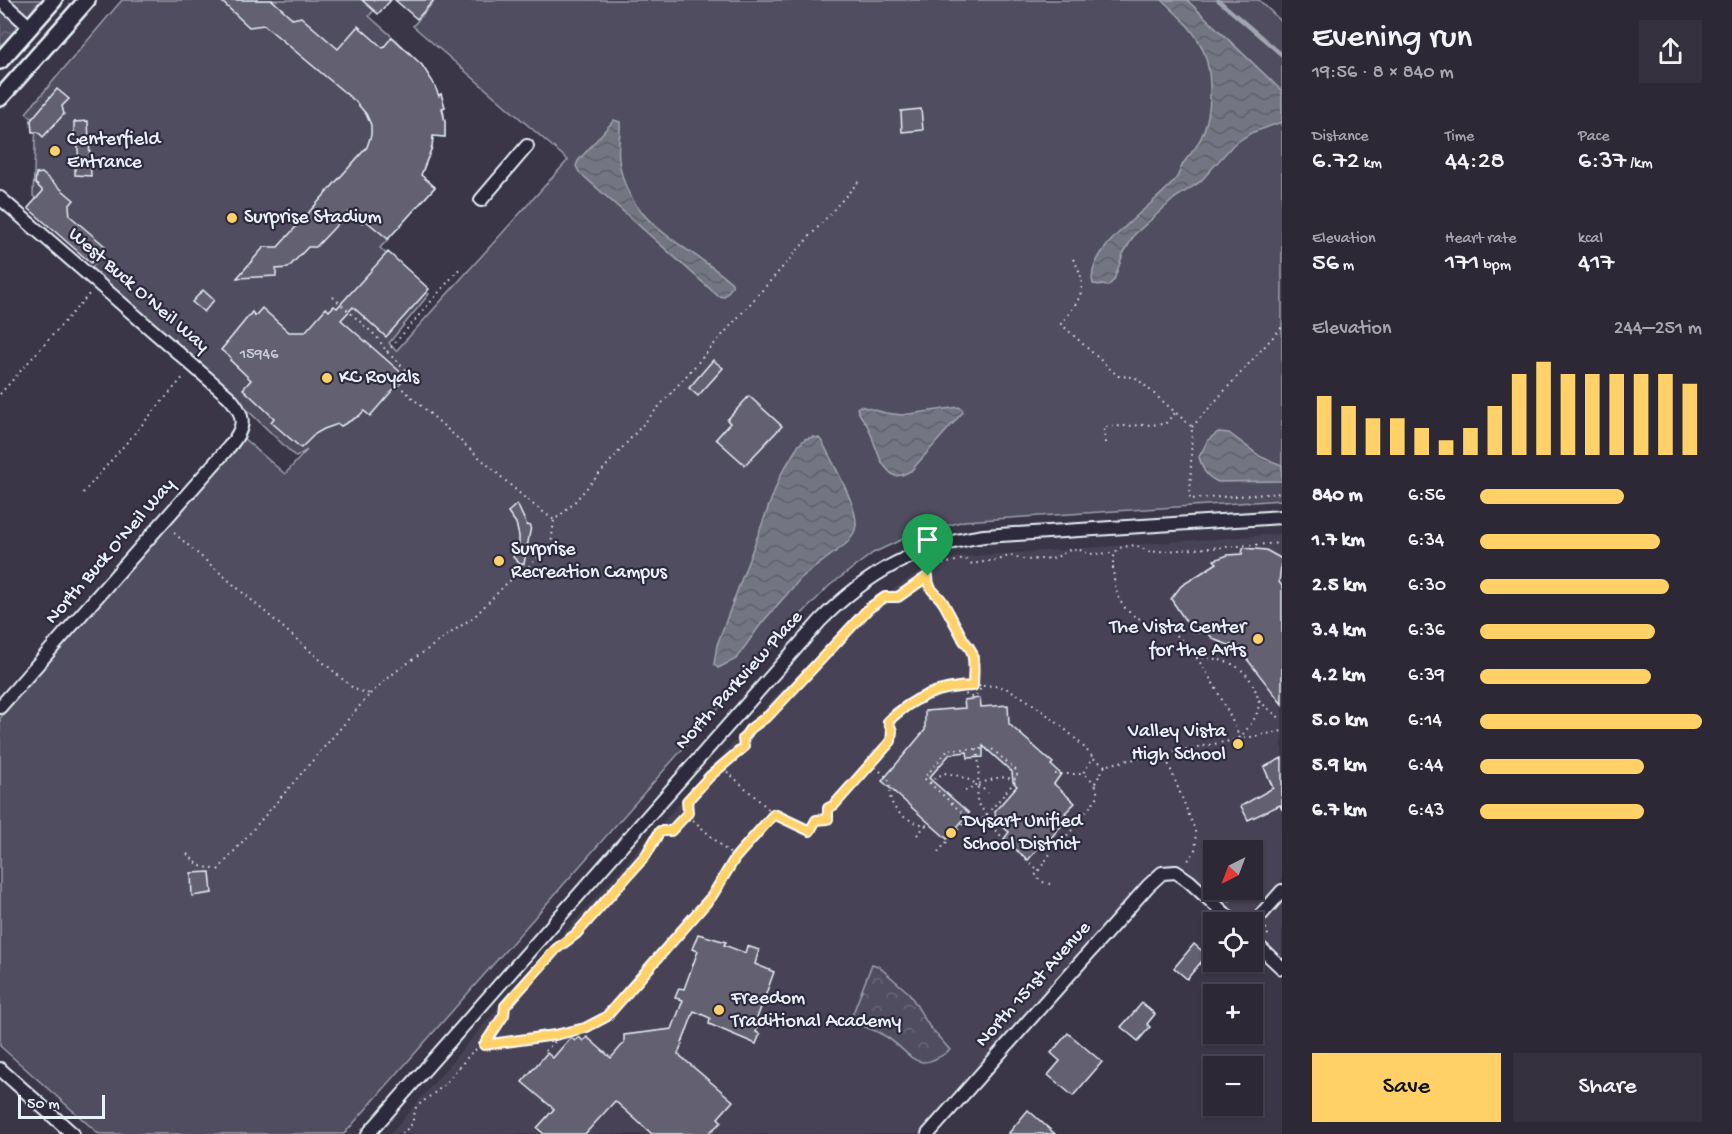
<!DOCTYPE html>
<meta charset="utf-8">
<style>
:root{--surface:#2c2836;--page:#34303e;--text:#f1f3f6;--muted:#a6a6ad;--line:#484451;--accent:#ffd166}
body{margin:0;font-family:"Gochi Hand",sans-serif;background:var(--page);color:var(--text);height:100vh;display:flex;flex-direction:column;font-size:22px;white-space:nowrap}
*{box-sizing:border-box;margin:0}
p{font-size:20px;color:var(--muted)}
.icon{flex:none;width:33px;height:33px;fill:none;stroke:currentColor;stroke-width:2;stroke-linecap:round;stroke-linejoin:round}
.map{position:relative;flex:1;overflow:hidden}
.drawer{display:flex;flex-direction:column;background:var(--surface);width:450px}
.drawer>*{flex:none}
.needle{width:39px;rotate:222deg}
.fabs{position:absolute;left:1203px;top:840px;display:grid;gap:12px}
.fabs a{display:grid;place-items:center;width:60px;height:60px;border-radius:0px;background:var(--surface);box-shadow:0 2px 4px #0004,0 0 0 2px var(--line);font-size:30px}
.scale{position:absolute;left:18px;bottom:15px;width:87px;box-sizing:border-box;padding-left:6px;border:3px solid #e8f1f8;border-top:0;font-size:16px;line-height:21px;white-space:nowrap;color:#e8f1f8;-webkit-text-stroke:4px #2f2a3d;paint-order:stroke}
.pin{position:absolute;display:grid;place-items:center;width:51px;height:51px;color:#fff;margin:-62px -26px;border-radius:50% 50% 50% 0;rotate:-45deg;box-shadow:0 0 6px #0007}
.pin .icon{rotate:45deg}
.round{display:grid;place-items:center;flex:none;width:63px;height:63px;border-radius:0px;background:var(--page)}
.headline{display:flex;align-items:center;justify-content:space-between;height:102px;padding:0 30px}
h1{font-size:33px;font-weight:600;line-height:45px}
.figures{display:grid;grid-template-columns:repeat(3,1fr);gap:9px;height:102px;padding:6px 30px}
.figures div{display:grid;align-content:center}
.figures b{font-size:26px;font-weight:600}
.figures small{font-size:16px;font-weight:400}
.figures p{font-size:16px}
.chart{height:168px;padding:12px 30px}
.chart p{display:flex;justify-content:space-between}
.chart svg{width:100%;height:108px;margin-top:6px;stroke:var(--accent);stroke-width:6}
.cta{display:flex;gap:12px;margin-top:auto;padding:12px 30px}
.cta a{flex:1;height:69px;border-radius:0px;background:var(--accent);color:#111;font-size:24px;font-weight:600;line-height:69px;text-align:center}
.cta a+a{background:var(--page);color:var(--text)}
ul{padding:0 30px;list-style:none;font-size:20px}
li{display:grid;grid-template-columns:96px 72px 1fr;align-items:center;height:45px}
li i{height:15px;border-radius:8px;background:var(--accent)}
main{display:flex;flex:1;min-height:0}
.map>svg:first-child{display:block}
</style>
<main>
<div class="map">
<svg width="1282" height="1134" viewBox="0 0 1282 1134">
<defs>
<pattern id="park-crowns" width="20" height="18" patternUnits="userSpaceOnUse" patternTransform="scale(1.5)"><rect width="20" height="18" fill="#504e5f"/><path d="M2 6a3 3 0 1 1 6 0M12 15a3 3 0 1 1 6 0" fill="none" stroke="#696877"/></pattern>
<pattern id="water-waves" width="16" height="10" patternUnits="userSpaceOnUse" patternTransform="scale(1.5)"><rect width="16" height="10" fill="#737482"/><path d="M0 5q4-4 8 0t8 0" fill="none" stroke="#5f6069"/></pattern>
</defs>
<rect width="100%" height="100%" fill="#3a3648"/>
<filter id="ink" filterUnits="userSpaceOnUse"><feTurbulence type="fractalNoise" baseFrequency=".0167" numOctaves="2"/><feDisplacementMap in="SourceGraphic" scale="12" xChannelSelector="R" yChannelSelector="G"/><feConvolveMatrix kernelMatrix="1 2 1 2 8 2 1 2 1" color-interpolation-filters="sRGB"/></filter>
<g filter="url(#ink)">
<path fill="#464354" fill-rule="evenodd" d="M1282 534V959L1253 931 1252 922H1243L1192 875 1178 866 1162 867 1153 871 921 1134H390L536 964 780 691 820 656 862 611 887 593 925 568 959 557ZM1214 850H1252V890H1214Z"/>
<path fill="#504e5f" stroke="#9ca0ac" stroke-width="1.5" d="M122 0H383L369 16C395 40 425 61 438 95L441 94 445 107 443 108 445 122V137L433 136 432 147 421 175 435 187 380 248 429 294 389 343 396 351 568 160 413 26 435 0H1259L1282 22V500L964 521 905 538 873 553 829 586 797 619 344 1134H99L0 1046V718L243 438 285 474 307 450 296 457 238 401 90 270 101 257 33 196 36 122 26 113Z"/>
<g fill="url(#park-crowns)" stroke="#9ca0ac" stroke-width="1.5">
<polygon points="0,0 46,0 0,54"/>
<path d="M872 964 878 966 909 993 929 1026 950 1050C914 1077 912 1052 885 1036 874 1030 861 1025 850 1021Z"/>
</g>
<g fill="url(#water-waves)" stroke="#a2a6b1" stroke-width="1.5">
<path d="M1162 0H1187L1282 91V122L1251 133 1233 145 1200 182 1175 198 1135 234 1123 254 1114 280 1108 286 1093 284C1084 249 1154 206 1175 180 1179 175 1180 169 1183 164 1187 157 1193 152 1197 145 1207 129 1210 112 1210 93 1211 48 1194 29 1162 0Z"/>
<path d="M614 120 620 122C621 135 617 147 619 160 627 226 688 244 732 283V287L724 297 718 296 579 172 576 166 578 161Z"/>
<path d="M860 406 886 413 902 415 959 407 962 409 963 412 911 471 902 475 895 476C877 465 876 442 867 425 863 419 859 415 857 408Z"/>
<path d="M1218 432 1229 433 1261 457 1282 465V481L1218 482C1205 476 1203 470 1199 457L1208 440Z"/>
<path d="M813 437 819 438 823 443C832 462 858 506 856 526 855 533 851 538 847 543L801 578 761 624 736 659 718 668 714 664 717 645 780 476 798 446 805 439Z"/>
</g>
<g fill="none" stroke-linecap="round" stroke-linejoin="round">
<polyline stroke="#a2a6b1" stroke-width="4" points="1218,0 1282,55"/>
</g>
<g fill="#636171" stroke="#e8f1f8" stroke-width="1.5">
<polygon points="220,0 272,0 293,19 301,17 338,49 358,26 383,48 392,37 422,65 433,82 439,96 441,94 445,107 442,108 445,122 445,137 433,136 432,147 421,175 435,187 388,239 365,220 362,223 349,212 316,247 308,247 288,268 276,269 276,276 237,278 264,247 278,247 367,147 371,135 371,125 366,114 356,102 264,25 249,27"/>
<polygon points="362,0 391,0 378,14"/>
<polygon points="395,0 434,0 417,19"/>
<polygon points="57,89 69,99 62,106 64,114 43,137 38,132 32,132 31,120"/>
<polygon points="921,109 923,130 902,132 901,111"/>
<polygon points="88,121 91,176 75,175 75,163 79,163 77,136 74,136 74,122"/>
<polygon points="42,173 74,200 69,206 70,216 105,246 91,263 28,208 43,191 35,183 36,174"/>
<polygon points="388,252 429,289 386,337 353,307 341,320 405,376 370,416 364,411 359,416 341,426 338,424 324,429 315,434 301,448 271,422 274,418 243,389 251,380 230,360 231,358 221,350 252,312 255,316 262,308 289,332 305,332 326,308 329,311 334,306 337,308"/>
<polygon points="203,290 214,300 204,312 192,302"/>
<polygon points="713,360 723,368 698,396 689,388"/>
<polygon points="749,396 782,426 745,465 716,439 730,423 727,420"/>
<polygon points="517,504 527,525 531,526 524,564 520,564 513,557 519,543 519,536 516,523 508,512"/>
<polygon points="1243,548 1266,550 1282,559 1279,582 1282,586 1282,704 1236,645 1229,645 1215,640 1204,630 1198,633 1193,632 1171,599 1181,586 1217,563 1214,560 1228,555 1242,554"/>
<polygon points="980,698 981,707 1008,705 1009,724 1053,763 1051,765 1061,774 1054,784 1075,803 1065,813 1069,817 1043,847 1041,845 1028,860 1004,839 1009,832 996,821 995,811 1017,786 1013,782 1012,772 983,746 983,757 968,758 967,752 950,754 929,778 969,813 947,839 882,781 925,730 925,711 965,708 964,700"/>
<polygon points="1282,758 1282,810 1280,805 1248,820 1241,806 1273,788 1264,767"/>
<polygon points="210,872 212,893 192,896 191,873"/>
<polygon points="698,934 726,942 724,945 745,953 747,946 759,950 755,964 774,972 756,1021 759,1023 756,1032 760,1034 756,1044 709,1024 710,1018 694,1011 678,1054 733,1101 718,1118 722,1122 707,1134 652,1134 615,1101 585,1134 544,1134 537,1128 554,1109 522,1082 547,1053 553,1058 571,1037 575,1041 579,1037 583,1041 587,1037 611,1058 624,1043 624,1035 672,1029 683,1000 675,998 679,988 684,989 698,951 692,949"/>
<polygon points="1194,944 1207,955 1187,979 1174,968"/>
<polygon points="1142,1003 1155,1014 1147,1024 1150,1027 1138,1041 1121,1027"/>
<polygon points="1068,1033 1102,1062 1073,1096 1048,1075 1060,1061 1051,1053"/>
<polygon points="1028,1110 1055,1134 1008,1134"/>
</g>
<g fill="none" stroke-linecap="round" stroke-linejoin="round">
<defs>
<g id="minor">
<polyline points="0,0 30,27"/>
<path d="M0 198 229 397C247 417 245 428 229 447L0 707"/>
<polyline points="481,200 527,146"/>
<polyline points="1252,925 1282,891"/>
<polyline points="1252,940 1282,968"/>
<polyline points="0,1069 73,1134"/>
<path d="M368 1134 820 621C868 572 916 546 984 536L1282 517"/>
<polyline points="928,1134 1148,886 1162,873 1176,872 1189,881 1234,922"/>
</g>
<g id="major">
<polyline points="0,61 54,0"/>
<polyline points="0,98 87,0"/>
</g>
</defs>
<use href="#minor" stroke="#e8f1f8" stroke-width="16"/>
<use href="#major" stroke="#e8f1f8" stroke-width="20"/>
<g stroke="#e8f1f8" stroke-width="2" stroke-dasharray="1.5 4.5" stroke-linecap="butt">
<path d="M1073 259C1091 288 1079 301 1061 324L1118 376 1135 377 1192 427 1190 499 1282 493"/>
<polyline points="333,297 377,337 387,352 408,372 408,375 394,391"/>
<polyline points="387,352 461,267"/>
<polyline points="398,385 527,500 554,520"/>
<polyline points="0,394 91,292"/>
<polyline points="1192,427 1282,327"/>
<polyline points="1105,443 1104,427 1165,424 1175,413"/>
<polyline points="83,493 185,375"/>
<polyline points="174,533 354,689 370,694 218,870 200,866 187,854"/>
<path d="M1196 658C1223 657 1247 665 1256 692 1259 700 1260 707 1256 715 1253 723 1245 731 1240 738"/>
<polyline points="973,686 973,664 971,650 962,639 957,625 948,616 944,604 928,586 928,578 931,571 939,565 965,559 972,564 1002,559 1010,555 1026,560 1055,558 1069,550 1078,549 1089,554 1115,553"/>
<polyline points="955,687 982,686"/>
<polyline points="370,694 395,672 475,616 508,582 524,571 551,545 554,520 569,508 859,181"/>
<polyline points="1259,701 1282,720"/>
<path d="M1240 738C1226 706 1208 669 1184 642 1159 614 1121 632 1114 579 1113 567 1111 559 1118 548L1135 545 1150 552 1282 543"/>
<polyline points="977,749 979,766 978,784"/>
<polyline points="1164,753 1195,830 1196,848 1186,864"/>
<polyline points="1105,766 1093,758 1083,773 1095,783 1105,766 1119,762 1282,731"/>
<polyline points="722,767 744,747 743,739 750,729 769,715 869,608 885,597 898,597 927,577"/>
<polyline points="1055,774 1082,774"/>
<path d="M930 783 943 773C961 774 975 782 988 793"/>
<polyline points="965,791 978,784"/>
<polyline points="774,814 735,858 693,820 688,813 687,801 710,776 722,767 774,814 810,831 816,820 828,819 828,808 834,805 872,764"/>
<polyline points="987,815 977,803 978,784 1000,777 1017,779 983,819 1038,870"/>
<polyline points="983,819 968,818 924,778 949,749 992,749 1017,771 1017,779"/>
<path d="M917 835 926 825C910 822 893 814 890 796 890 790 891 786 889 781 886 775 877 769 872 764 885 749 897 743 889 721 908 703 928 692 954 687L970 697 976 696 982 686C991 685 997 686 1005 688 1027 696 1080 739 1093 758"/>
<polyline points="1046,845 1052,851 1074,828 1098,796 1095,783"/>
<polyline points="938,852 968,818"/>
<polyline points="1050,884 1043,882 1035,876 1052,851"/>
<polyline points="1224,890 1228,893 1230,902"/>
<polyline points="1266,928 1269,939"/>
<polyline points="484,1045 504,1015 505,1006 556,949 576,934 646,855 660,831 671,831 688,813"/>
<polyline points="545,1051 563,1034"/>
<polyline points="402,1134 412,1124 416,1107 442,1087 473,1051 484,1045 564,1033 585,1028 606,1017 712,896 735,858"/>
</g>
<use href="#minor" stroke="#2f2a3d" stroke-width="12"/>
<use href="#major" stroke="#2f2a3d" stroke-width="15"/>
</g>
</g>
<g fill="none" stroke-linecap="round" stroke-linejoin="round" filter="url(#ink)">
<defs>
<path id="route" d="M928 576C928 593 938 592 944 604 950 615 956 626 962 637 964 643 970 646 972 653 975 664 973 675 973 686 937 687 914 697 888 721L892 731 891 741 834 805 828 808V819L816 820 810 831 774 814 735 858 712 896 606 1017 585 1028 555 1035 484 1045 504 1015 505 1006 556 949 576 934 646 855 660 831H671L688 813 687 801 710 776 744 747 743 739 750 729 769 715 869 608 885 597H898Z"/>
</defs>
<use href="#route" stroke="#fff" stroke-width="12"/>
<use href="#route" stroke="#ffd166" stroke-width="8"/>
</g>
<g fill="#ffd166" stroke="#2f2a3d" stroke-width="2">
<circle cx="55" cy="151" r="6"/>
<circle cx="232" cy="218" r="6"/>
<circle cx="327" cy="378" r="6"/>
<circle cx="499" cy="561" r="6"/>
<circle cx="1258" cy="639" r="6"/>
<circle cx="1238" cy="744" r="6"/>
<circle cx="951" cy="833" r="6"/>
<circle cx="719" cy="1010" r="6"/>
</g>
<g text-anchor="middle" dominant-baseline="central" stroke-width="4.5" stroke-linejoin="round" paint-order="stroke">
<g font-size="16" fill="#c7cdd6">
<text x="259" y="355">15946</text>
</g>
<g font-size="20" fill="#e8f1f8" stroke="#2f2a3d" text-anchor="start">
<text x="67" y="140">Centerfield<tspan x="67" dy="23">Entrance</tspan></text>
<text x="244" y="218">Surprise Stadium</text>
<text x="339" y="378">KC Royals</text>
<text x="511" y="550">Surprise<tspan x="511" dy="23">Recreation Campus</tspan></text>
<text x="1246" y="628" text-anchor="end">The Vista Center<tspan x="1246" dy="23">for the Arts</tspan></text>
<text x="1226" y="732" text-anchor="end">Valley Vista<tspan x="1226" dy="23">High School</tspan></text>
<text x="963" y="822">Dysart Unified<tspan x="963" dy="23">School District</tspan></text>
<text x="731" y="999">Freedom<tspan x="731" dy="23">Traditional Academy</tspan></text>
</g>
<g font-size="20" fill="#e8f1f8" stroke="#2f2a3d">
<text transform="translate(138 291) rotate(41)">West Buck O'Neil Way</text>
<text transform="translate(111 552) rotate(-49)">North Buck O'Neil Way</text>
<text transform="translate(740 681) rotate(-48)">North Parkview Place</text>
<text transform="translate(1034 985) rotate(-48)">North 151st Avenue</text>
</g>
</g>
</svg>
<div class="fabs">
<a><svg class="needle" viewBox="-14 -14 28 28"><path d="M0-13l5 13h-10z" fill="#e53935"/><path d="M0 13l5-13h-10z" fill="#a6a6ad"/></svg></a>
<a><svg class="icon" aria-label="locate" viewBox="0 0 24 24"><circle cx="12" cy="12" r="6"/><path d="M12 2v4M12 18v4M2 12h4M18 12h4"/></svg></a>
<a>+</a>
<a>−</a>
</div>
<div class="scale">50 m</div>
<div class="pin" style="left:928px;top:576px;background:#1e9e55"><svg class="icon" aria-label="arrive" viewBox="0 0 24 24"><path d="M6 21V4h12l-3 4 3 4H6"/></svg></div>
</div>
<section class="drawer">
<div class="headline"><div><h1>Evening run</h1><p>19:56 · 8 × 840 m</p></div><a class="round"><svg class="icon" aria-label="share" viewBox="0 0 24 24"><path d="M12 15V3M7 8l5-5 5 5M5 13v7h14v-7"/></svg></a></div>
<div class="figures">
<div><p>Distance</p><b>6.72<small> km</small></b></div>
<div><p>Time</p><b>44:28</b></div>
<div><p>Pace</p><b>6:37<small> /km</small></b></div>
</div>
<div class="figures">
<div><p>Elevation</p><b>56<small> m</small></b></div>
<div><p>Heart rate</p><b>171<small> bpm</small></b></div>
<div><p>kcal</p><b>417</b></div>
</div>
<div class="chart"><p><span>Elevation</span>244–251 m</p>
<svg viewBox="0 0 160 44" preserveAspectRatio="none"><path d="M5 44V20M15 44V24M25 44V29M35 44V29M45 44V33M55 44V38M65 44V33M75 44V24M85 44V11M95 44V6M105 44V11M115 44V11M125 44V11M135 44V11M145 44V11M155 44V15"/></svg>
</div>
<ul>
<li><b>840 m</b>6:56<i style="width:65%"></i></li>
<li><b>1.7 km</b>6:34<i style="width:81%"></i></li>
<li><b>2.5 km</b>6:30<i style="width:85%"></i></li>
<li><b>3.4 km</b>6:36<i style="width:79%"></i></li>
<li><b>4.2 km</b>6:39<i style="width:77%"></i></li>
<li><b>5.0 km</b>6:14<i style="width:100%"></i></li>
<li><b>5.9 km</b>6:44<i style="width:74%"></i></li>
<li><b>6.7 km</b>6:43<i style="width:74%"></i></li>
</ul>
<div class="cta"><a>Save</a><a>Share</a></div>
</section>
</main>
